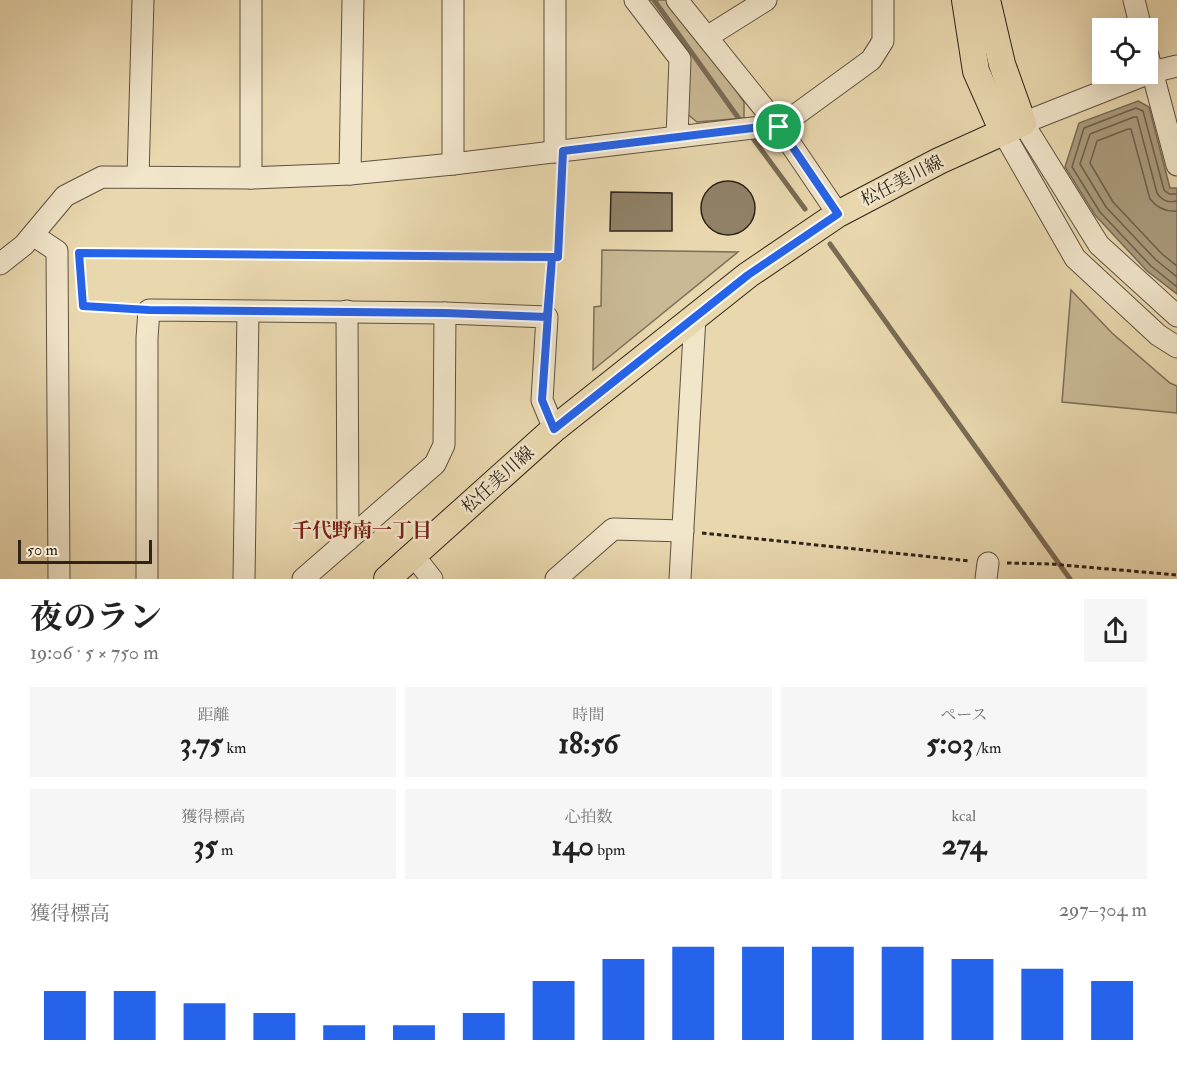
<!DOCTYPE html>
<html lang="ja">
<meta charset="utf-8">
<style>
:root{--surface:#fff;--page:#f6f6f6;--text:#222;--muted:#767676;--accent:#2563eb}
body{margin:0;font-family:"IM FELL Double Pica","Noto Serif JP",serif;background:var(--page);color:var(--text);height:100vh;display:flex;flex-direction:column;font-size:22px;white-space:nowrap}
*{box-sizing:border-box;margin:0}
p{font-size:20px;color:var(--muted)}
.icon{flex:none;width:33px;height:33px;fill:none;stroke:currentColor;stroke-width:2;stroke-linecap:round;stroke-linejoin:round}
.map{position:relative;height:579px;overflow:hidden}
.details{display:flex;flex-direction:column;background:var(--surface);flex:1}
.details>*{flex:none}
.tools{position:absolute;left:1092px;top:18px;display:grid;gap:12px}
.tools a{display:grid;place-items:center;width:66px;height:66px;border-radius:0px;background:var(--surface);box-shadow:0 6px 24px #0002;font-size:30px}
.scale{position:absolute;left:18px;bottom:15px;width:134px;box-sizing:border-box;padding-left:6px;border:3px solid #2f241a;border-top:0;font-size:16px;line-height:21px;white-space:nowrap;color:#2f241a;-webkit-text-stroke:4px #f1e5ca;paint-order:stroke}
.pin{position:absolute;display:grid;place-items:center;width:51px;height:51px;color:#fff;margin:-26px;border:3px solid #fff;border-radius:50%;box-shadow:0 2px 6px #0007}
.round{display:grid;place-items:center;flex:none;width:63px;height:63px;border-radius:0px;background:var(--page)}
.summary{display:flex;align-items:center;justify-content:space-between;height:102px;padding:0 30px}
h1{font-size:33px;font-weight:700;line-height:45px}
.metrics{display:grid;grid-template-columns:repeat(3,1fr);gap:9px;height:102px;padding:6px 30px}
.metrics div{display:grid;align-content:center;border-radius:0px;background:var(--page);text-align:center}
.metrics b{font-size:30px;font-weight:700}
.metrics small{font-size:16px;font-weight:400}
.metrics p{font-size:16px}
.chart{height:168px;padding:12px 30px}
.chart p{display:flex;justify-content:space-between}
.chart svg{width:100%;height:108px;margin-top:6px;stroke:var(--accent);stroke-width:6}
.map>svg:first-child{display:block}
</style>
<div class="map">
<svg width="1177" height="579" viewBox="0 0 1177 579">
<rect width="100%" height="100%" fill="#e9d7ae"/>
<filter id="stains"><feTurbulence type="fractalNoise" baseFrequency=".00333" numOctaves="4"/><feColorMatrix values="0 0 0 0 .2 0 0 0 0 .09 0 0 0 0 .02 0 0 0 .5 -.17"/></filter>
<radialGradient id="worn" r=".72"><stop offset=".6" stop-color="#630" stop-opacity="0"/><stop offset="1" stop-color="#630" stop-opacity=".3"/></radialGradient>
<g fill="#c9b995" stroke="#7c6e58" stroke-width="1.5">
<polygon points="642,0 673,0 744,102 744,118 697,122 685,112 682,53"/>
<polygon points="602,250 738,252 593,370 594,307 601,306"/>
<polygon points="1071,290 1112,333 1170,383 1177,386 1177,413 1062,402"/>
</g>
<polygon fill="#aa9a7c" stroke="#796b55" stroke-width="1.5" points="1138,101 1149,107 1170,188 1177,188 1177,294 1147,271 1095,215 1065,167 1079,123"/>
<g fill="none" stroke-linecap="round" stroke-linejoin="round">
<g stroke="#6c5f4b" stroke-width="1.5">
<polyline points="1177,194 1169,194 1164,190 1143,111 1136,108 1084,128 1072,167 1100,212 1151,266 1177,287"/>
<path d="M1177 201C1168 203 1162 201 1157 193L1137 117H1134L1090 134 1080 164 1106 207 1156 260 1177 277"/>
<path d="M1177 211C1165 212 1157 208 1150 199L1131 129H1128L1097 141 1090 163 1113 202 1162 254 1177 266"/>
</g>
<g stroke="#796b55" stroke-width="5">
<polyline points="654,0 742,123"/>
<polyline points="749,133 805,209"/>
<polyline points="830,244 1070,579"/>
</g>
</g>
<g fill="#908167" stroke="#2f241a" stroke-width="1.5">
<circle cx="728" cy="208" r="27"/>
<polygon points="611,192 672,193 672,231 610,231"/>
</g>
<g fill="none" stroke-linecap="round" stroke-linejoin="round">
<defs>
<g id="minor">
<polyline points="251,0 251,178"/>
<polyline points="453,0 453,164"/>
<polyline points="555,0 555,152"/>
<polyline points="635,0 680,59 677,137"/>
<polyline points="677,0 779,127 838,214"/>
<polyline points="1134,0 1141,28"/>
<polyline points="707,37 766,0"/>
<polyline points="1148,56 1177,165"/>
<polyline points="1177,66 1152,72 1023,123 1099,245 1177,316"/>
<polyline points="1003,132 1075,258 1158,335 1177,347"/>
<polyline points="350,174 353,0"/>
<polyline points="138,177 143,0"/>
<polyline points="33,235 57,251 59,579"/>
<polyline points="0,264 24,245 65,196 102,177 251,178 350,174 453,164 761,127 779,127 871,60 883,41 883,0"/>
<polyline points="347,311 348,540"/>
<polyline points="414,556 432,579"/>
<polyline points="147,579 147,338 149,310 445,313 547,317 542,400 554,429"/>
<polyline points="244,579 248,312"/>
<polyline points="303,579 435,464 444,445 445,313"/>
<polyline points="556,579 613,529 683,531"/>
<polyline points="680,579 695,317"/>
<polyline points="986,579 988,563"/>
</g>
<g id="major">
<polyline points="965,0 976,71 1003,132"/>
<polyline points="387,579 554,429 748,275 838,214 939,161 1023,123 1002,64 987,0"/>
</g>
</defs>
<use href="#minor" stroke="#5e513f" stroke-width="23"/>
<use href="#major" stroke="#2f241a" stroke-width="28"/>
<g stroke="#2f241a" stroke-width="3" stroke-dasharray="4.5 3" stroke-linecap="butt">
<polyline points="548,300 552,257"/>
<polyline points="129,309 83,306 79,253 558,257 562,170"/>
<polyline points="702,533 970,561"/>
<polyline points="1007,563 1051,564 1177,575"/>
</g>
<use href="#minor" stroke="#f1e5ca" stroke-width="21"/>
<use href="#major" stroke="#e9d7ae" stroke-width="26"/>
</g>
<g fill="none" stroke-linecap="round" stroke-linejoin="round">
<defs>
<polyline id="route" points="779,127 761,127 563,151 558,257 552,257 547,317 445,313 149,310 83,306 79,253 552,257 542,400 554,429 748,275 838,214 779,127"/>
</defs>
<use href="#route" stroke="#fff" stroke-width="12"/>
<use href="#route" stroke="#2563eb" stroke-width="8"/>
</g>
<g text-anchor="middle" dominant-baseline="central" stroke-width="5" stroke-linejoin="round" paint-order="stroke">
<g font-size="18" fill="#2f241a" stroke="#f1e5ca">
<text transform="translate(902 181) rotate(-27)">松任美川線</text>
<text transform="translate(498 480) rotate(-42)">松任美川線</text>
</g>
<g font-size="20" font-weight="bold" fill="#7a1f14" stroke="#f1e5ca">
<text x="362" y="530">千代野南一丁目</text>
</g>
</g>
<rect width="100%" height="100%" filter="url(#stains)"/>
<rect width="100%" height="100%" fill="url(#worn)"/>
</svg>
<div class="tools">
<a><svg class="icon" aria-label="locate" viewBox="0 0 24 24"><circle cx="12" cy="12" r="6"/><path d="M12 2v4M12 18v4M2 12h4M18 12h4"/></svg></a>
</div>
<div class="scale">50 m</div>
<div class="pin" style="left:779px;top:127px;background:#1e9e55"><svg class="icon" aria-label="arrive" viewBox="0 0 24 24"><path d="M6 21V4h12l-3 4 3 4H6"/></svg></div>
</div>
<section class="details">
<div class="summary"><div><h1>夜のラン</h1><p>19:06 · 5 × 750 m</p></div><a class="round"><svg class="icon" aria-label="share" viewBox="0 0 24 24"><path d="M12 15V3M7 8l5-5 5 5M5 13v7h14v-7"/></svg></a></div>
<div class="metrics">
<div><p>距離</p><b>3.75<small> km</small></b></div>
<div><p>時間</p><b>18:56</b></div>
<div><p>ペース</p><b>5:03<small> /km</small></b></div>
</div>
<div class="metrics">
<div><p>獲得標高</p><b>35<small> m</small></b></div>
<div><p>心拍数</p><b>140<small> bpm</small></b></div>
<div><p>kcal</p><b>274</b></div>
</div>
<div class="chart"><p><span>獲得標高</span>297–304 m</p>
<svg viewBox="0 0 160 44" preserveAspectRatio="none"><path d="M5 44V24M15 44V24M25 44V29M35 44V33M45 44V38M55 44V38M65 44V33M75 44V20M85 44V11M95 44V6M105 44V6M115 44V6M125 44V6M135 44V11M145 44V15M155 44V20"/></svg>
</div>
</section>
